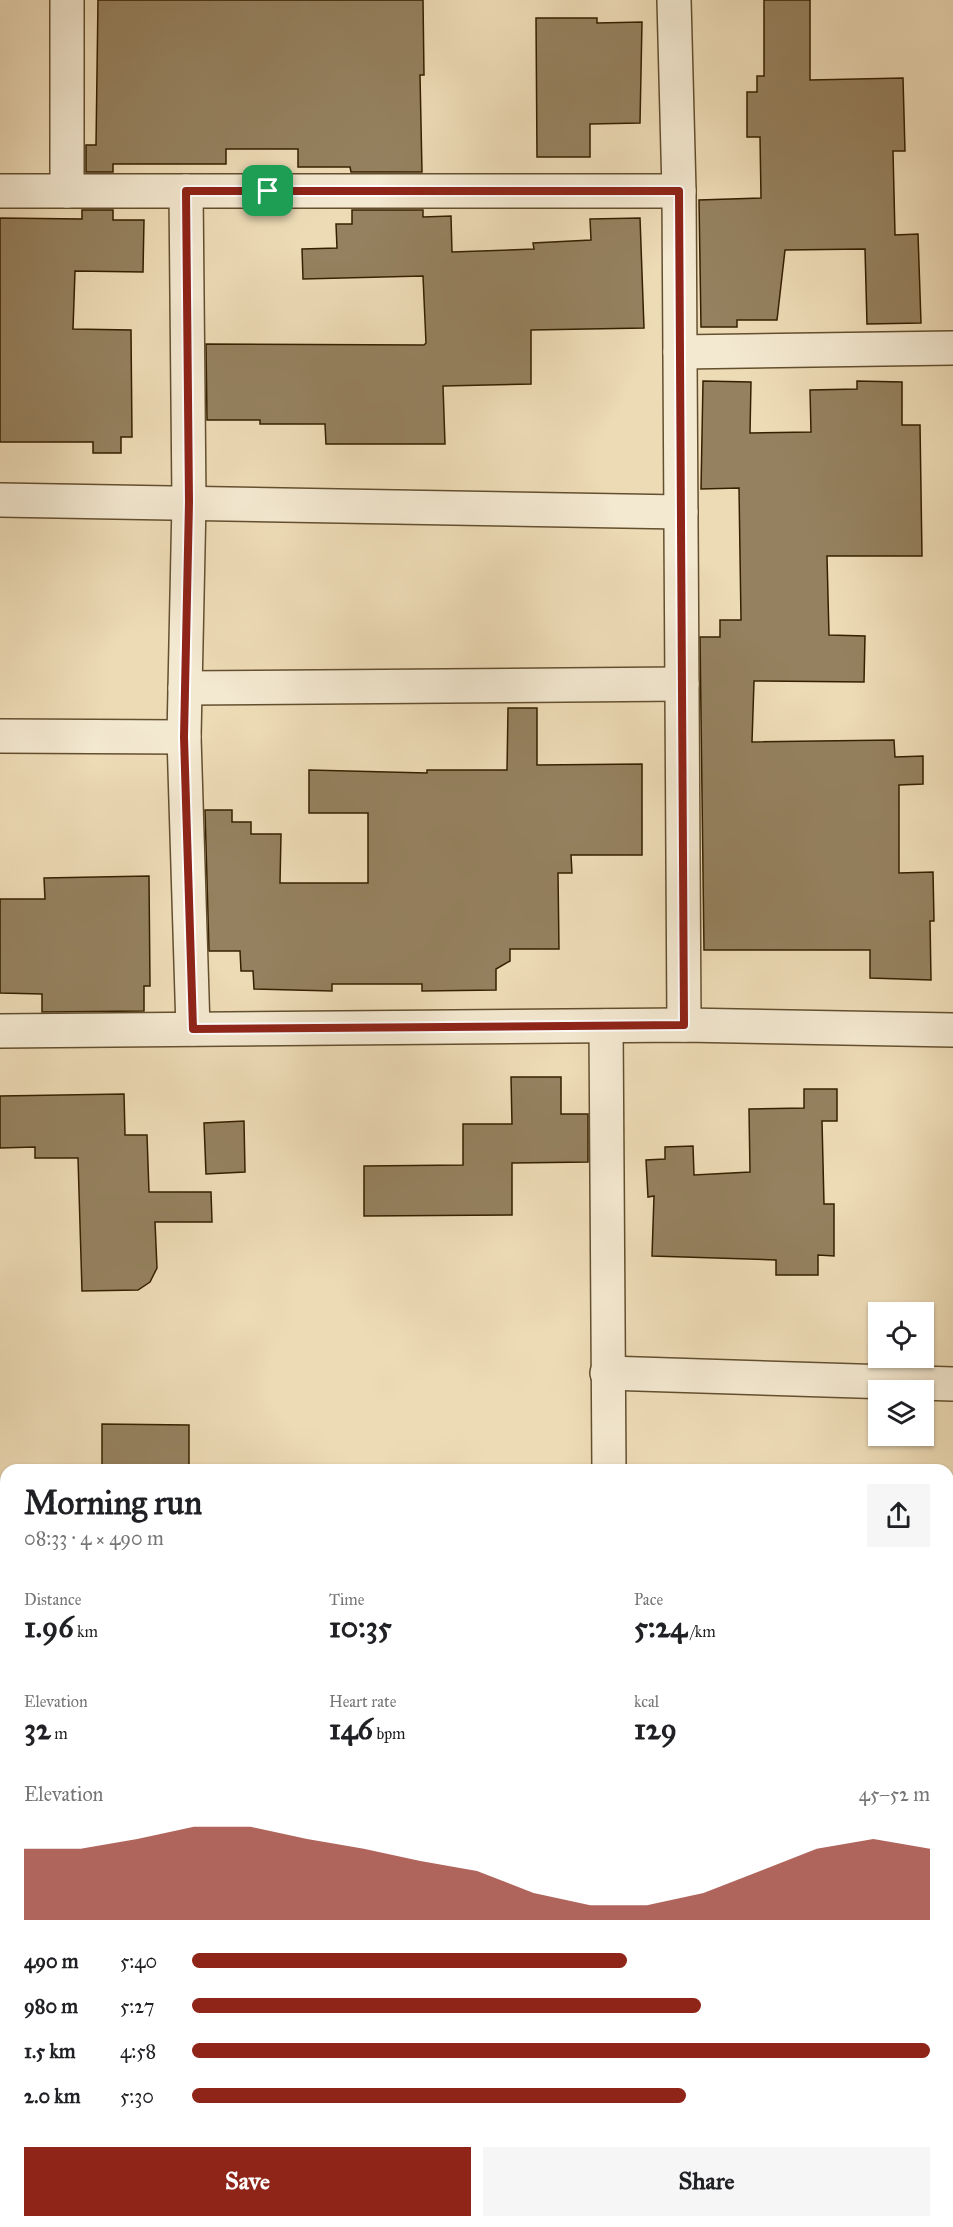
<!DOCTYPE html>
<meta charset="utf-8">
<style>
:root{--surface:#fff;--page:#f6f6f6;--text:#202124;--muted:#757577;--accent:#8f2418}
body{margin:0;font-family:"IM FELL Great Primer",serif;background:var(--page);color:var(--text);height:100vh;display:flex;flex-direction:column;font-size:22px;white-space:nowrap}
*{box-sizing:border-box;margin:0}
p{font-size:20px;color:var(--muted)}
.icon{flex:none;width:33px;height:33px;fill:none;stroke:currentColor;stroke-width:2;stroke-linecap:round;stroke-linejoin:round}
.map{position:relative;flex:1;overflow:hidden}
.sheet{position:absolute;left:0px;top:1464px;width:954px;height:764px;display:flex;flex-direction:column;background:var(--surface);border-radius:18px 18px 0 0;box-shadow:0 2px 4px #0004}
.sheet>*{flex:none}
.buttons{position:absolute;left:868px;top:1302px;display:grid;gap:12px}
.buttons a{display:grid;place-items:center;width:66px;height:66px;border-radius:0px;background:var(--surface);box-shadow:0 2px 4px #0004;font-size:30px}
.pin{position:absolute;display:grid;place-items:center;width:51px;height:51px;color:#fff;margin:-26px;border-radius:12px;box-shadow:0 3px 9px #0006}
.round{display:grid;place-items:center;flex:none;width:63px;height:63px;border-radius:0px;background:var(--page)}
.summary{display:flex;align-items:center;justify-content:space-between;height:102px;padding:0 24px}
h1{font-size:33px;font-weight:700;line-height:45px}
.figures{display:grid;grid-template-columns:repeat(3,1fr);gap:9px;height:102px;padding:6px 24px}
.figures div{display:grid;align-content:center}
.figures b{font-size:30px;font-weight:700}
.figures small{font-size:16px;font-weight:400}
.figures p{font-size:16px}
.chart{height:168px;padding:12px 24px}
.chart p{display:flex;justify-content:space-between}
.chart svg{width:100%;height:108px;margin-top:6px;fill:var(--accent);opacity:.7}
.primary-button{display:flex;gap:12px;margin-top:auto;padding:12px 24px}
.primary-button a{flex:1;height:69px;border-radius:0px;background:var(--accent);color:#fff;font-size:24px;font-weight:700;line-height:69px;text-align:center}
.primary-button a+a{background:var(--page);color:var(--text)}
ul{padding:0 24px;list-style:none;font-size:20px}
li{display:grid;grid-template-columns:96px 72px 1fr;align-items:center;height:45px}
li i{height:15px;border-radius:8px;background:var(--accent)}
.map>svg:first-child{display:block}
</style>
<div class="map">
<svg width="953" height="2227" viewBox="0 0 953 2227">
<rect width="100%" height="100%" fill="#eddbb6"/>
<filter id="stains"><feTurbulence type="fractalNoise" baseFrequency=".00333" numOctaves="4"/><feColorMatrix values="0 0 0 0 .2 0 0 0 0 .09 0 0 0 0 .02 0 0 0 .5 -.17"/></filter>
<radialGradient id="worn" r=".72"><stop offset=".6" stop-color="#630" stop-opacity="0"/><stop offset="1" stop-color="#630" stop-opacity=".3"/></radialGradient>
<g fill="#95815f" stroke="#362001" stroke-width="1.5">
<polygon points="98,0 423,0 424,75 420,75 422,172 351,172 350,167 298,167 298,149 226,149 226,164 113,164 113,172 86,172 86,145 96,145"/>
<polygon points="764,0 810,0 810,80 903,78 905,151 893,151 895,235 918,234 921,323 867,324 865,249 785,250 777,320 737,320 737,327 701,327 699,200 761,198 760,137 747,137 747,92 757,92 757,76 764,76"/>
<polygon points="536,18 597,18 597,23 642,22 640,123 590,124 590,157 537,157"/>
<polygon points="82,210 113,210 113,220 144,220 143,272 75,271 73,329 131,330 132,437 121,437 121,453 93,453 93,442 0,442 0,218 82,219"/>
<polygon points="352,210 423,210 423,217 451,216 452,252 534,249 533,243 591,240 590,219 640,218 644,328 531,330 531,384 443,386 445,444 326,444 325,424 260,424 260,420 207,420 206,344 424,345 426,343 423,276 303,279 302,249 337,248 336,224 352,224"/>
<polygon points="703,381 751,382 750,433 811,432 810,390 857,389 857,381 902,382 902,425 920,425 922,556 827,556 829,635 865,636 864,682 754,681 752,742 894,740 895,757 923,756 923,784 899,785 899,873 933,872 934,921 930,921 931,980 870,978 870,950 704,950 700,637 720,637 720,620 741,620 739,488 701,489"/>
<polygon points="508,708 537,708 537,765 642,764 642,855 571,855 572,873 558,873 559,949 510,949 510,961 496,969 496,990 422,991 422,984 332,984 332,991 254,989 253,971 241,971 240,951 209,951 205,810 232,810 232,822 251,822 251,834 281,834 280,883 368,883 368,813 309,813 309,770 427,773 427,770 507,770"/>
<polygon points="149,876 150,986 144,986 144,1011 42,1012 42,994 0,993 0,899 45,899 44,878"/>
<polygon points="511,1077 561,1077 561,1114 588,1114 588,1162 512,1163 512,1215 364,1216 364,1166 463,1165 463,1124 512,1124"/>
<polygon points="804,1089 837,1089 837,1121 822,1121 824,1204 834,1204 834,1256 818,1255 818,1275 776,1275 776,1260 652,1256 654,1196 648,1197 646,1160 665,1159 665,1147 693,1146 694,1175 750,1172 749,1109 804,1108"/>
<polygon points="124,1094 125,1135 147,1135 149,1192 211,1192 212,1222 155,1222 157,1268 150,1282 138,1290 82,1291 78,1158 35,1158 35,1147 0,1148 0,1096"/>
<polygon points="244,1121 245,1172 206,1174 204,1123"/>
<polygon points="102,1424 189,1425 189,1470 102,1470"/>
</g>
<g fill="none" stroke-linecap="round" stroke-linejoin="round">
<defs>
<g id="minor">
<polyline points="67,0 67,191"/>
<polyline points="674,0 679,191 684,1025"/>
<polyline points="0,191 679,191"/>
<polyline points="186,191 189,502 184,737 193,1029"/>
<polyline points="680,352 953,348"/>
<polyline points="0,500 681,512"/>
<polyline points="185,688 682,684"/>
<polyline points="0,736 184,737"/>
<polyline points="606,1026 609,1470"/>
<polyline points="0,1031 684,1025 953,1030"/>
<polyline points="607,1373 953,1384"/>
<polyline points="0,1855 6,1857"/>
<polyline points="948,1917 953,1917"/>
<polyline points="0,2190 6,2190"/>
<polyline points="424,2222 424,2227"/>
<polyline points="683,2222 683,2227"/>
</g>
</defs>
<use href="#minor" stroke="#644f2e" stroke-width="36"/>
<use href="#minor" stroke="#f3e8d0" stroke-width="33"/>
</g>
<g fill="none" stroke-linecap="round" stroke-linejoin="round">
<defs>
<polygon id="route" points="186,191 679,191 684,1025 193,1029 184,737 189,502"/>
</defs>
<use href="#route" stroke="#fff" stroke-width="12"/>
<use href="#route" stroke="#8f2418" stroke-width="8"/>
</g>
<rect width="100%" height="100%" filter="url(#stains)"/>
<rect width="100%" height="100%" fill="url(#worn)"/>
</svg>
<div class="buttons">
<a><svg class="icon" aria-label="locate" viewBox="0 0 24 24"><circle cx="12" cy="12" r="6"/><path d="M12 2v4M12 18v4M2 12h4M18 12h4"/></svg></a>
<a><svg class="icon" aria-label="layers" viewBox="0 0 24 24"><path d="M12 4l9 5-9 5-9-5zM3 14l9 5 9-5"/></svg></a>
</div>
<div class="pin" style="left:268px;top:191px;background:#1e9e55"><svg class="icon" aria-label="arrive" viewBox="0 0 24 24"><path d="M6 21V4h12l-3 4 3 4H6"/></svg></div>
<section class="sheet">
<div class="summary"><div><h1>Morning run</h1><p>08:33 · 4 × 490 m</p></div><a class="round"><svg class="icon" aria-label="share" viewBox="0 0 24 24"><path d="M12 15V3M7 8l5-5 5 5M5 13v7h14v-7"/></svg></a></div>
<div class="figures">
<div><p>Distance</p><b>1.96<small> km</small></b></div>
<div><p>Time</p><b>10:35</b></div>
<div><p>Pace</p><b>5:24<small> /km</small></b></div>
</div>
<div class="figures">
<div><p>Elevation</p><b>32<small> m</small></b></div>
<div><p>Heart rate</p><b>146<small> bpm</small></b></div>
<div><p>kcal</p><b>129</b></div>
</div>
<div class="chart"><p><span>Elevation</span>45–52 m</p>
<svg viewBox="0 0 160 44" preserveAspectRatio="none"><path d="M0 44V15L10 15L20 11L30 6L40 6L50 11L60 15L70 20L80 24L90 33L100 38L110 38L120 33L130 24L140 15L150 11L160 15V44z"/></svg>
</div>
<ul>
<li><b>490 m</b>5:40<i style="width:59%"></i></li>
<li><b>980 m</b>5:27<i style="width:69%"></i></li>
<li><b>1.5 km</b>4:58<i style="width:100%"></i></li>
<li><b>2.0 km</b>5:30<i style="width:67%"></i></li>
</ul>
<div class="primary-button"><a>Save</a><a>Share</a></div>
</section>
</div>
